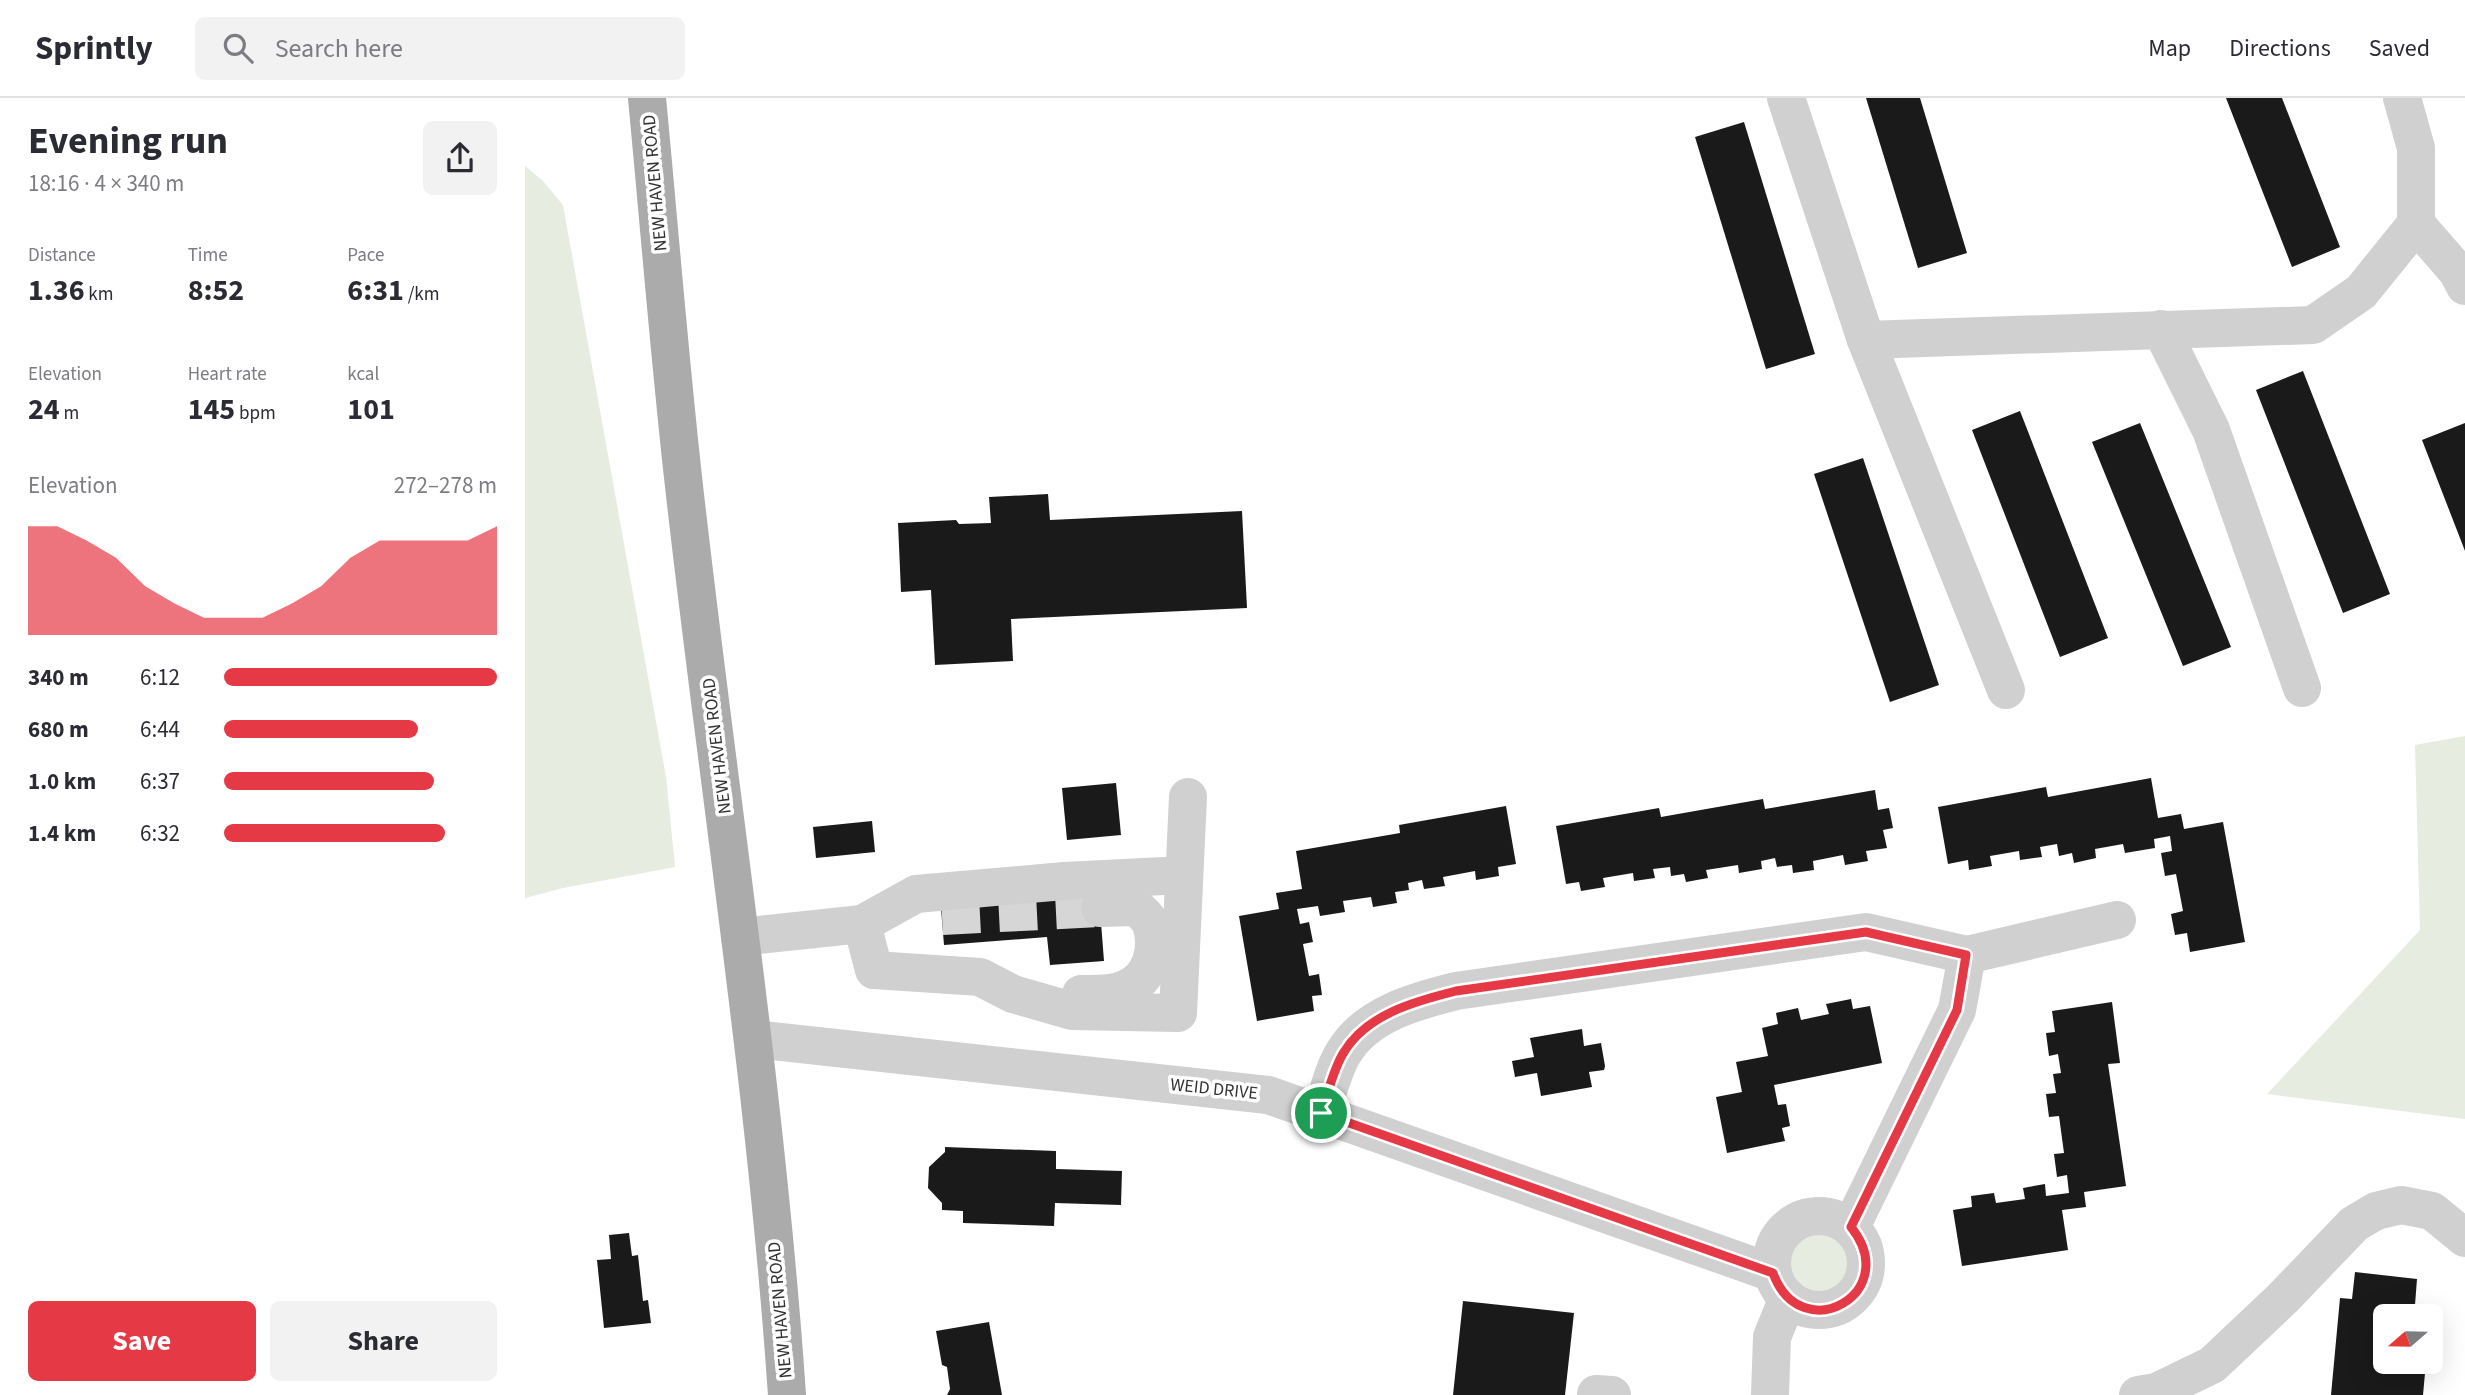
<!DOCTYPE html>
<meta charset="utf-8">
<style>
:root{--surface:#fff;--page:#f2f2f3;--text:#2b2b33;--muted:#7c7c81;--line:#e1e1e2;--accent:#e63946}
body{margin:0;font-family:"Source Sans 3",sans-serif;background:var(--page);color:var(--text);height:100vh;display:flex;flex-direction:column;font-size:26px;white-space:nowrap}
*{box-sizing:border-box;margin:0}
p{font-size:23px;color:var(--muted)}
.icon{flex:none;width:38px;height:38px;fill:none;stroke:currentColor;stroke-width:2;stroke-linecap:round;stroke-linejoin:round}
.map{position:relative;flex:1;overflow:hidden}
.drawer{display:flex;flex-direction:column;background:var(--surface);width:525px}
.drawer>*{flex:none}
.needle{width:46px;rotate:250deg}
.buttons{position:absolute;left:1848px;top:1206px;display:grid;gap:14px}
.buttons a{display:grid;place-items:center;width:70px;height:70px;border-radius:10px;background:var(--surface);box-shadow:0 7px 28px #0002;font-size:35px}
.pin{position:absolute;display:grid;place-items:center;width:60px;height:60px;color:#fff;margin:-30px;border:4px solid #fff;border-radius:50%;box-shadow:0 2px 7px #0007}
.round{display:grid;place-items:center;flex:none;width:74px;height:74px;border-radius:10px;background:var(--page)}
.summary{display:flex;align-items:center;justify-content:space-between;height:119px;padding:0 28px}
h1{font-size:38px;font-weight:700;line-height:52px}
.metrics{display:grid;grid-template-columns:repeat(3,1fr);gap:10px;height:119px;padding:7px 28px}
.metrics div{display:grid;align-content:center}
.metrics b{font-size:30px;font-weight:700}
.metrics small{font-size:19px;font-weight:400}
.metrics p{font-size:19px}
.chart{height:196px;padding:14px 28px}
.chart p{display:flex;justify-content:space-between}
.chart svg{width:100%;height:126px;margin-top:7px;fill:var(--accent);opacity:.7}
.button{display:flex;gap:14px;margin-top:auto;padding:14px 28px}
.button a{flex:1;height:80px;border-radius:10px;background:var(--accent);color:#fff;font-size:28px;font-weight:700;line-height:80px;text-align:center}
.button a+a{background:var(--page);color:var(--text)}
ul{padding:0 28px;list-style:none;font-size:23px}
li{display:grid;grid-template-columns:112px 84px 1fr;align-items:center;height:52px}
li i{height:18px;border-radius:9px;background:var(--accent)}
header{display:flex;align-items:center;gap:42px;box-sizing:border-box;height:98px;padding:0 35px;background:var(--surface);border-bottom:2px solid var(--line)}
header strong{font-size:33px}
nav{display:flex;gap:38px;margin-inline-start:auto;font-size:24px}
.search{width:490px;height:63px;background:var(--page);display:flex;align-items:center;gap:18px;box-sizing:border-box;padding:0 24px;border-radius:10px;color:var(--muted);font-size:26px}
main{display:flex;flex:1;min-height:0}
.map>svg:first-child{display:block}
</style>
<header>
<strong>Sprintly</strong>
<div class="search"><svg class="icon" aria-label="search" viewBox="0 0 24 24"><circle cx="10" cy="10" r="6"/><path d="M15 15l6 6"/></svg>Search here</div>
<nav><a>Map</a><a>Directions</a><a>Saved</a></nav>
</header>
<main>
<section class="drawer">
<div class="summary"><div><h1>Evening run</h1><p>18:16 · 4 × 340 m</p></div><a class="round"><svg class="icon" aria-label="share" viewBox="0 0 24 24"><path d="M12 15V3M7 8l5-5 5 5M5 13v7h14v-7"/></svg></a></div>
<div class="metrics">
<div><p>Distance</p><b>1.36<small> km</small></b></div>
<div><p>Time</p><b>8:52</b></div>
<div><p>Pace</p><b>6:31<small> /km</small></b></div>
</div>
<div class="metrics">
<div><p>Elevation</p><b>24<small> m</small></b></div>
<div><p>Heart rate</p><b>145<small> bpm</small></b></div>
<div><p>kcal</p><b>101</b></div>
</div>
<div class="chart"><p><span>Elevation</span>272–278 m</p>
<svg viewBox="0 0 160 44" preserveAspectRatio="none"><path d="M0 44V6L10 6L20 11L30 17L40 27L50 33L60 38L70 38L80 38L90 33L100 27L110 17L120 11L130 11L140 11L150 11L160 6V44z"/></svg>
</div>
<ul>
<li><b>340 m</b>6:12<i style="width:100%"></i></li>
<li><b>680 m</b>6:44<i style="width:71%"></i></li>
<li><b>1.0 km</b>6:37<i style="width:77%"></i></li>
<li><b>1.4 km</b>6:32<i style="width:81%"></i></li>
</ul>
<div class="button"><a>Save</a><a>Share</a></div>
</section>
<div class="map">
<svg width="1940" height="1297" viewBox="0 0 1940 1297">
<rect width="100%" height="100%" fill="#fff"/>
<g fill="#e6ecdf">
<polygon points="0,68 18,83 38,107 141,679 150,769 38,790 0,800"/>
<polygon points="1940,638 1940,1021 1742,996 1895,832 1890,647"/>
<circle cx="1295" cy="1164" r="32"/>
</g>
<g fill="#1a1a1a">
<polygon points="1341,0 1395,0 1442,155 1393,170"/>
<polygon points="1701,0 1757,0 1815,149 1767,169"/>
<polygon points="1219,24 1290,256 1241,271 1170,39"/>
<polygon points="1778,273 1865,496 1818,515 1731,292"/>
<polygon points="1495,313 1583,540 1535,559 1447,332"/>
<polygon points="1615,325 1706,549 1658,568 1567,344"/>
<polygon points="1940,325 1940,453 1897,342"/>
<polygon points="1338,360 1414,587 1365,604 1289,376"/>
<polygon points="523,396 525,422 717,413 722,510 486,521 488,563 410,567 406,492 376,494 373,425 431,422 434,426 466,425 464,399"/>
<polygon points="1626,680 1633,720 1656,716 1659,731 1698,724 1720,844 1665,854 1662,835 1650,837 1646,816 1658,813 1651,776 1640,778 1636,755 1647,753 1645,738 1629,741 1630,750 1600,755 1598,746 1570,751 1571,760 1549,765 1547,755 1534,758 1532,746 1515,749 1517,759 1495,762 1494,753 1465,758 1467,768 1444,772 1443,762 1423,766 1413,709 1521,689 1523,699"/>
<polygon points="591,685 596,737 542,742 537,690"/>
<polygon points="1350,692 1353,712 1364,710 1368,730 1358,732 1362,750 1341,753 1343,763 1320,767 1318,757 1288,763 1289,772 1268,775 1267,767 1252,769 1250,760 1236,763 1237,771 1214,775 1213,767 1181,772 1183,780 1161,784 1159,776 1146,778 1145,769 1128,771 1130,780 1109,783 1108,775 1078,780 1080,789 1056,793 1054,784 1041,786 1031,728 1134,710 1136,719 1238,701 1240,711"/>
<polygon points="981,708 991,766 973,769 974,778 951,782 950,773 918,779 920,788 899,791 897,782 883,785 884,792 870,794 872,805 848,809 846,799 818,803 820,814 795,818 793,808 772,811 775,826 784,824 788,844 778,846 784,878 794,876 797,897 787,898 789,913 732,923 714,818 754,811 751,795 777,791 771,753 875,735 874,727"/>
<polygon points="347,723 350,754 291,760 288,729"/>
<polygon points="573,786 579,863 525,867 522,839 419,847 415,798"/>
<polygon points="1326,901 1328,911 1345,908 1357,965 1249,987 1253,1007 1261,1006 1265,1028 1257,1030 1260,1043 1202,1055 1191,999 1217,994 1211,964 1243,958 1237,930 1253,926 1251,915 1273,910 1276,922 1304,916 1301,906"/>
<polygon points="1587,904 1595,965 1583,966 1601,1088 1559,1094 1561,1109 1537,1112 1543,1152 1437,1168 1428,1112 1447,1109 1446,1098 1469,1095 1471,1105 1500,1101 1498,1090 1520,1086 1521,1098 1544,1095 1542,1077 1532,1079 1529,1056 1539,1055 1534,1018 1524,1019 1521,996 1531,995 1528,976 1536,975 1533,956 1524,958 1521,935 1530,934 1527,913"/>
<polygon points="1057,931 1059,948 1076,945 1080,968 1079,972 1064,974 1067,989 1016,998 1012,975 990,979 987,963 1009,959 1005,940"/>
<polygon points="420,1049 531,1053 531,1071 597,1073 596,1107 530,1105 529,1128 438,1125 438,1113 417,1112 417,1105 403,1090 404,1069 420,1054"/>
<polygon points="104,1135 107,1158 113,1157 118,1203 123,1202 126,1225 79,1230 72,1162 86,1161 84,1137"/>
<polygon points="1830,1174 1892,1181 1890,1207 1906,1209 1905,1218 1860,1218 1860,1264 1901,1264 1898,1297 1806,1297 1815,1200 1827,1201"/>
<polygon points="938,1203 1049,1215 1040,1297 928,1297"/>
<polygon points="464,1224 477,1297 422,1297 425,1291 422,1269 417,1267 411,1233"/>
</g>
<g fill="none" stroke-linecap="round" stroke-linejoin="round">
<polyline stroke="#d6d6d6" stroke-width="38" stroke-dasharray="38 19" stroke-linecap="butt" points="417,818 575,810"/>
<g stroke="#d0d0d0" stroke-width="38">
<polyline points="1261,0 1341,242 1481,592"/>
<polyline points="1891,126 1932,173 1940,188"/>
<polyline points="1636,231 1686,332 1777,590"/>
<polyline points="1341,242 1788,227 1836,194 1891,126 1891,50 1877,0"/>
<polyline points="337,826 391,796 539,783 659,777"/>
<polyline points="215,839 337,826 349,872 455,879 488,896 547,913 653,915 663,699"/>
<path d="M556 896C571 896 587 897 600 891 626 881 634 851 626 826 623 819 616 814 611 809L575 810"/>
<polyline points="228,941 743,997 1248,1175"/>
<path d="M796 1015C803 996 808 971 819 954 842 916 891 903 931 893L1341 834 1442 857 1592 822"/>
<circle cx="1294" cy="1165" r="47"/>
<polyline points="1326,1129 1432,912 1442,857"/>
<polyline points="1071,1296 1087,1297"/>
<polyline points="1245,1297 1247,1239 1263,1200"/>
<polyline points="1613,1297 1631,1294 1687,1267 1758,1200 1829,1126 1851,1113 1876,1107 1907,1113 1940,1140"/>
</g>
<path stroke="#ababab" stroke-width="38" d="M122 0C134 126 144 253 158 379 192 685 241 989 262 1297"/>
</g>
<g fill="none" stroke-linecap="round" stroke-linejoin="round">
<defs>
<path id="route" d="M1341 834 1441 857 1432 912 1326 1129C1379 1195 1276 1252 1248 1175L796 1015C803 996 808 971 819 954 842 916 891 903 931 893Z"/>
</defs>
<use href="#route" stroke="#fff" stroke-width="14"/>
<use href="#route" stroke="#e63946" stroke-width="9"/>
</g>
<g text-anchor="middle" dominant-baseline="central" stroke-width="7" stroke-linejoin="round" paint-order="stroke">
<g font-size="18" fill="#333" stroke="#fff">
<text transform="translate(130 85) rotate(-95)">NEW HAVEN ROAD</text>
<text transform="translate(192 648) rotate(-97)">NEW HAVEN ROAD</text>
<text transform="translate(689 991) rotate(6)">WEID DRIVE</text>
<text transform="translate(255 1212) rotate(-95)">NEW HAVEN ROAD</text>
</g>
</g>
</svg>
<div class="buttons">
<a><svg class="needle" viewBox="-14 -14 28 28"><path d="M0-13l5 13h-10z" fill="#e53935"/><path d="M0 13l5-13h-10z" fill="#7c7c81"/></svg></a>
</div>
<div class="pin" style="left:796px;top:1015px;background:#1e9e55"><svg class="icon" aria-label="arrive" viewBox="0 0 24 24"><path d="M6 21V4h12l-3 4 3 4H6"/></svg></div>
</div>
</main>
